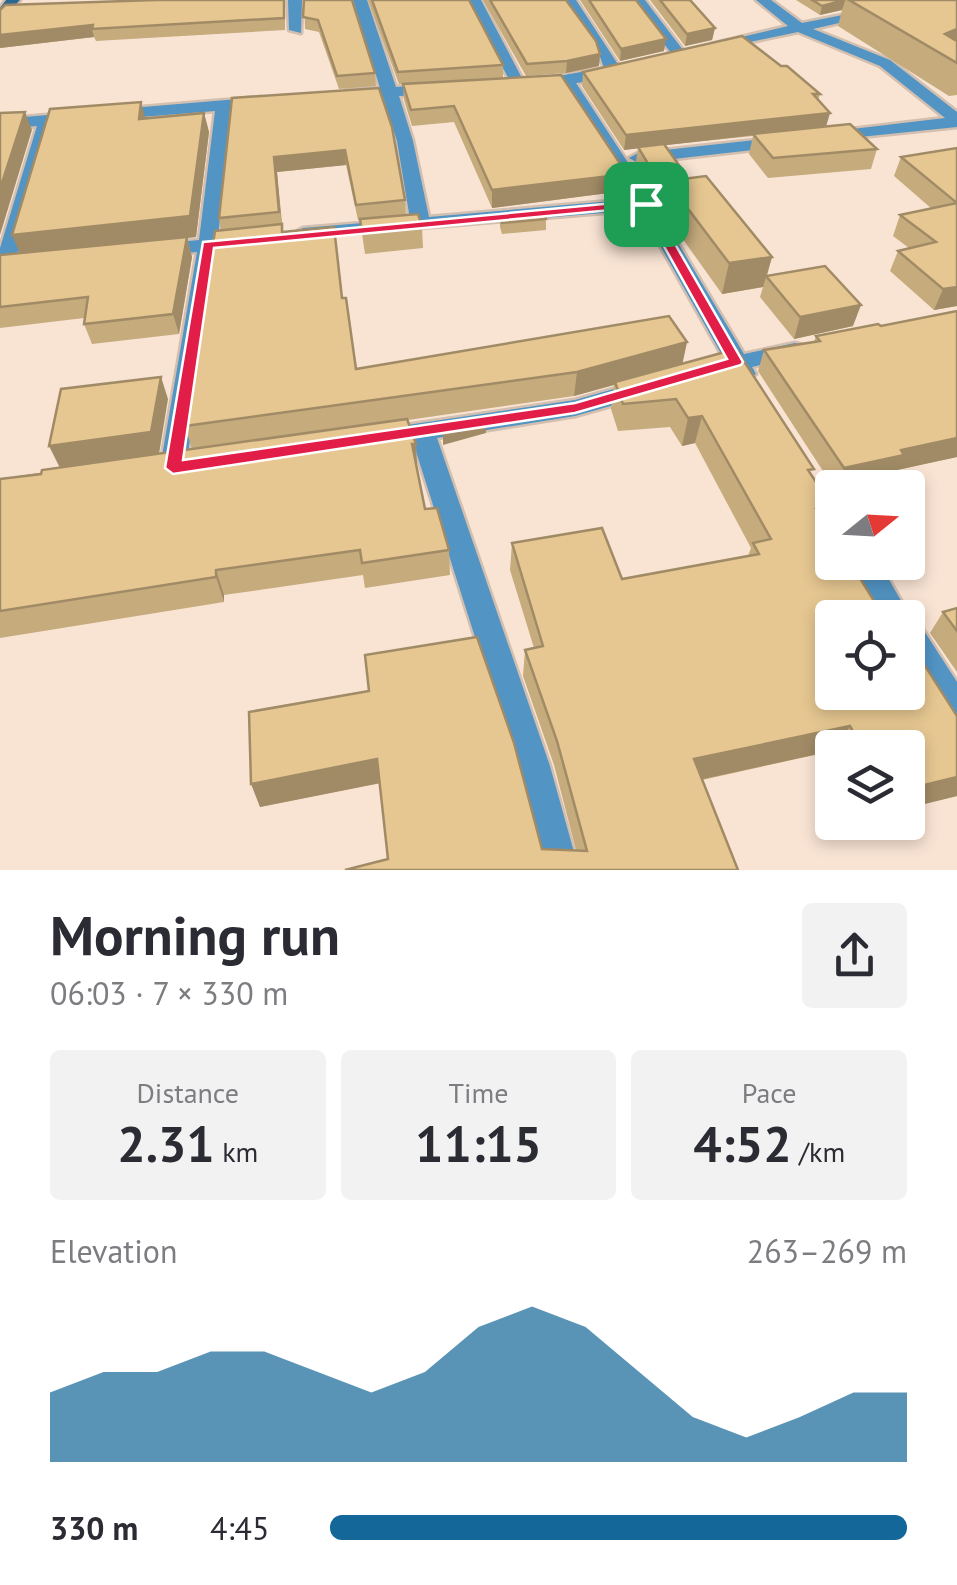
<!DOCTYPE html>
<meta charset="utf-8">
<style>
:root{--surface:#fff;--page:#f2f2f3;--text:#2b2b33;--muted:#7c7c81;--accent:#146899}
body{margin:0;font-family:"PT Sans",sans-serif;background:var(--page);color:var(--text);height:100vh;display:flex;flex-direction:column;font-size:38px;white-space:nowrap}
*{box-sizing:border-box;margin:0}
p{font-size:32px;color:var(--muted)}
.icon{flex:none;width:55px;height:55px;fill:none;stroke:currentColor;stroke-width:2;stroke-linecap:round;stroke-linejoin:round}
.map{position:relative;height:870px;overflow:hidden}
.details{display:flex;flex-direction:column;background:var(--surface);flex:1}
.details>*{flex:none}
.needle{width:65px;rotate:72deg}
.tools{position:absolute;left:815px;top:470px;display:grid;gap:20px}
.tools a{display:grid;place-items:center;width:110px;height:110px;border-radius:10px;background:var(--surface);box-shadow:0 5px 15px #0003;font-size:50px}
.pin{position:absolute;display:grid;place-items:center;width:85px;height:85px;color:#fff;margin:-42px;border-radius:20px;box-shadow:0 5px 15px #0006}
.round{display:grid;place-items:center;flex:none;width:105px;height:105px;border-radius:10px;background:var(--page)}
.headline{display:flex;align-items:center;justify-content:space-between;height:170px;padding:0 50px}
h1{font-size:55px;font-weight:700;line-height:75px}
.metrics{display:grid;grid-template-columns:repeat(3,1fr);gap:15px;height:170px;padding:10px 50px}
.metrics div{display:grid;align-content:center;border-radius:10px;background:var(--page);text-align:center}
.metrics b{font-size:50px;font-weight:700}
.metrics small{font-size:28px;font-weight:400}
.metrics p{font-size:28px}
.chart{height:280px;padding:20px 50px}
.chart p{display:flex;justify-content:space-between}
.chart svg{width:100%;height:180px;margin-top:10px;fill:var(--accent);opacity:.7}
ul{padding:0 50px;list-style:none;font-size:32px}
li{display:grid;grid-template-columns:160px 120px 1fr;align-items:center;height:75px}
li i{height:25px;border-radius:12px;background:var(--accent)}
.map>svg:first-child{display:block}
</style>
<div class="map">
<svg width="957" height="870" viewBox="0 0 957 870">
<rect width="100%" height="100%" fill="#f9e4d4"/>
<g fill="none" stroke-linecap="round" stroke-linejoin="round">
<defs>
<g id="street">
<polygon points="288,0 302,0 301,33 289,30"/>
<polygon points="353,0 367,0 396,87 437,84 445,89 437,94 399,96 413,141 429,217 634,199 561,85 513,87 467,0 481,0 524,82 604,68 598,51 562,0 576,0 621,69 600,80 576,83 655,204 744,354 795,343 803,345 806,350 803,355 752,367 756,374 744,382 736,379 731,372 705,374 701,369 705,364 724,359 640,210 296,238 293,234 303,228 410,219 397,141 383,97 347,100 339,95 347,90 380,88"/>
<polygon points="631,0 645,0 686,54 684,57 674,57"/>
<polygon points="756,0 771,0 802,23 878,8 878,14 813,29 890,60 957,112 957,127 821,141 819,137 827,132 945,118 880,66 798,32 712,50 712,44 788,26"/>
<polygon points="262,97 270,102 268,105 231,109 218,238 243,235 253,241 243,247 217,250 186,468 182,475 164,475 160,468 197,252 159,256 149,250 159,244 199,240 215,111 54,124 14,268 4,274 0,273 0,248 37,126 0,129 0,119"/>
<polygon points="782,137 788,138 788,146 638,163 629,158 638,153"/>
<polygon points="645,380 653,382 657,388 653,394 575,416 437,438 550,766 579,870 543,870 516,766 413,442 380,447 371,444 367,438 371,432 380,429 575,400"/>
<polygon points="850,562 879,562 912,620 919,623 957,682 957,726 945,722 908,658 908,618 882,618"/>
</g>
<polygon id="secondary" points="6,0 20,0 0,21 0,8"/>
</defs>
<use href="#street" stroke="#d3bfaf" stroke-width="5"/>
<use href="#secondary" stroke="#d3bfaf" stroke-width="5"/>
<use href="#street" fill="#5294c3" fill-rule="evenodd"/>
<use href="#secondary" fill="#2c6890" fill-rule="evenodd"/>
</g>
<g fill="#c6ab7d">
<polygon points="156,0 285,0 285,30 96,41 94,37 0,48 0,10"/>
<polygon points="304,0 375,73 376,86 339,89 319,32 305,29"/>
<polygon points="368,0 469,0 503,65 503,78 399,84"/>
<polygon points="483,0 566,0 600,54 599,66 566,73 526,76"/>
<polygon points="580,0 636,0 664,51 620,61"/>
<polygon points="650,0 690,0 715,28 712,40 685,46"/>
<polygon points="796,0 957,0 957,95 949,96 838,26 842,10 820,15"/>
<polygon points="781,66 820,94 818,100 826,126 877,149 871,169 768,178 749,154 753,136 665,145 683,171 681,180 772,257 767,276 853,326 794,339 760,297 763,287 722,294 662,210 665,193 651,194 635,167 638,148 624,150 582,86 583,72"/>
<polygon points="403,84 627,174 624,191 492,208 454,122 412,126 404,100"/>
<polygon points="379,88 405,200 406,215 422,227 423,248 365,254 360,220 358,220 346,165 277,172 283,232 342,298 356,369 687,342 682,363 811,475 825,522 879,609 957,716 957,796 908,808 908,748 832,748 832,751 702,780 738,870 388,859 379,783 260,807 249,712 542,849 576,850 554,765 523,676 525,650 534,648 510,570 512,543 622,579 748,556 751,548 695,443 682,446 670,427 618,431 611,409 614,385 574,396 408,420 416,444 417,469 425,509 449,550 450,575 365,588 363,575 224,595 224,602 0,638 0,479 192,449 185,426 221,230 219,218"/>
<polygon points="204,113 209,132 196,237 187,238 192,257 179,334 92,344 84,324 84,318 0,328 0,255 20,253 146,118"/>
<polygon points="957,148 957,306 934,310 890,271 898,251 909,248 893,236 900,215 932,209 894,176 901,157"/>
<polygon points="500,216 546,219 546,230 502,234 500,227"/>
<polygon points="957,311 957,457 897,470 894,476 843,488 834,488 758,371 764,350 814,342 816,336 881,326"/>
<polygon points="957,608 957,672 930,633 943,612"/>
</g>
<g fill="#a18b66">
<polygon points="845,1 842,10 820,15 822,6"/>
<polygon points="93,25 92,29 94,37 0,48 0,35"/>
<polygon points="715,28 712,40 685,46 687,34"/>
<polygon points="957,29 957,50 945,34"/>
<polygon points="666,39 664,51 620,61 621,49"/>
<polygon points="600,54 599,66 566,73 567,61"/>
<polygon points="141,102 146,120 139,119"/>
<polygon points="25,112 32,130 0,235 0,189"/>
<polygon points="204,113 209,132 196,237 187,238 192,257 179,334 173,314 21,256 12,235"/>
<polygon points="830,113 826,127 624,150 626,135"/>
<polygon points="345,150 346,165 277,172 282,228 274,157"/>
<polygon points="627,174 624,191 492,208 492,190"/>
<polygon points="772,257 763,287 722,294 729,263"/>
<polygon points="957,287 957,306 934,310 943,289"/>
<polygon points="861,305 853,326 794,339 800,317"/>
<polygon points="687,342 682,366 574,396 577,372"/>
<polygon points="161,377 168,399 159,454 60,468 49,446"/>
<polygon points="702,416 695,443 682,446 688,418"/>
<polygon points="486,421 486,433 443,445 443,434"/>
<polygon points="957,438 957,457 897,470 894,476 843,488 836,488 844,468 901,450"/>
<polygon points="412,444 416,444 417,469"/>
<polygon points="832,506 820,533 816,509"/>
<polygon points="216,570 224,595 224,602 216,577"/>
<polygon points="850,726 837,748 832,748 832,751 685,783 694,759"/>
<polygon points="377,759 381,783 260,807 251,784"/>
<polygon points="957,777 957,796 908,808 908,789"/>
</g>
<g fill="#e6c791" stroke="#a18b66" stroke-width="2.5">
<polygon points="156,0 284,0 284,18 92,29 93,25 0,35 0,10 5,5"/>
<polygon points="304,0 352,0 375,73 337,76 318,20 303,17"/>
<polygon points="372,0 469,0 503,65 398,72"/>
<polygon points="490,0 566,0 596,41 600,54 567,61 527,64"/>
<polygon points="589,0 636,0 666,39 621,49"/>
<polygon points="660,0 690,0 715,28 687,34"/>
<polygon points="812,0 845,0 822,6"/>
<polygon points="849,0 957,0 957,29 945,34 955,40 957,39 957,63"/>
<polygon points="742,36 781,66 787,66 820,94 813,94 830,113 626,135 583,72"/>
<polygon points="561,75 627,174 492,190 454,106 411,110 403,84"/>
<polygon points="379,88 392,127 405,200 356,205 345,150 274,157 279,212 219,218 232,98"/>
<polygon points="141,102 139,119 204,113 190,216 12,235 50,109"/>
<polygon points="25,112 0,189 0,113"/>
<polygon points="850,124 877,149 773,158 753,134"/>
<polygon points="664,144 683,171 654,174 638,147"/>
<polygon points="957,148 957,203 901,157"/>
<polygon points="706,176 772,257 729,263 667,181"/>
<polygon points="957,203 957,287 943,289 898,251 936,242 900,215"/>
<polygon points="544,212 546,219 502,223 500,216"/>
<polygon points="418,214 422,227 362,232 360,219"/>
<polygon points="282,224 282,232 334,227 342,298 346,298 356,369 669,316 687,342 577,372 185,426 215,231"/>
<polygon points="187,237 173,314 84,324 88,297 0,307 0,255"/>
<polygon points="825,266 861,305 800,317 766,276"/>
<polygon points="957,311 957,438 901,450 904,455 844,468 764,350 820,341 816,336 878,324 881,326"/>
<polygon points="736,349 814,469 808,470 832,506 816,509 832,534 832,562 850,562 879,609 887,607 894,618 832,618 832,692 908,692 908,639 957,716 957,777 908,789 908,748 862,748 850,726 694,759 738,870 345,870 388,859 377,759 251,784 249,712 369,691 365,655 477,637 514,743 542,849 587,851 557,741 525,650 543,646 512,543 602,528 622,579 759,554 753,543 771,539 702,416 688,418 676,399 623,404 615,382"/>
<polygon points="161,377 151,432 49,446 61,389"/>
<polygon points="407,419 416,444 412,444 425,509 437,508 449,550 362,563 360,550 216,570 216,577 0,611 0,479 41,474 42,470"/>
<polygon points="486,421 443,434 441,428"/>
<polygon points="957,608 957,631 943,612"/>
</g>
<path fill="#e11d48" stroke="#fff" stroke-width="2.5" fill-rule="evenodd" d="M646 200 652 204 743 362 741 365 575 413 173 474 165 468 203 242ZM642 207 727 359 575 403 183 460 214 248Z"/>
</svg>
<div class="tools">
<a><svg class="needle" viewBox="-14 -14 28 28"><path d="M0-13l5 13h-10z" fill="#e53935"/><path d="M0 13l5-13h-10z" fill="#7c7c81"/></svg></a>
<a><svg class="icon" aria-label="locate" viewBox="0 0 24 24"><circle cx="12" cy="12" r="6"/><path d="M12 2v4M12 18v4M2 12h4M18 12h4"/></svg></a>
<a><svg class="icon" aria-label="layers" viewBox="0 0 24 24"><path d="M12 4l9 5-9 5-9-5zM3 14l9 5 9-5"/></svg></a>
</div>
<div class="pin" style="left:646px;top:204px;background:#1e9e55"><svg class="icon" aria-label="arrive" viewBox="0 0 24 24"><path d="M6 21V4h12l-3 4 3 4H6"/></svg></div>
</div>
<section class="details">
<div class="headline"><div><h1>Morning run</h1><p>06:03 · 7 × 330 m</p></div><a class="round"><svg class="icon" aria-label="share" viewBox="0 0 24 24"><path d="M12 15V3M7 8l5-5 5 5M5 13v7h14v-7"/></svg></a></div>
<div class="metrics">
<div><p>Distance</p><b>2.31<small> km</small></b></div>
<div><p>Time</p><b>11:15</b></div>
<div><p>Pace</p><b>4:52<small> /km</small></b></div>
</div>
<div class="chart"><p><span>Elevation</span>263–269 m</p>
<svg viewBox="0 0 160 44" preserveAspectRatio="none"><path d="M0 44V27L10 22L20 22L30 17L40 17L50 22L60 27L70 22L80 11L90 6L100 11L110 22L120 33L130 38L140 33L150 27L160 27V44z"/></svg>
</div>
<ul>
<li><b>330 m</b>4:45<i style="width:100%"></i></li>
</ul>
</section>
